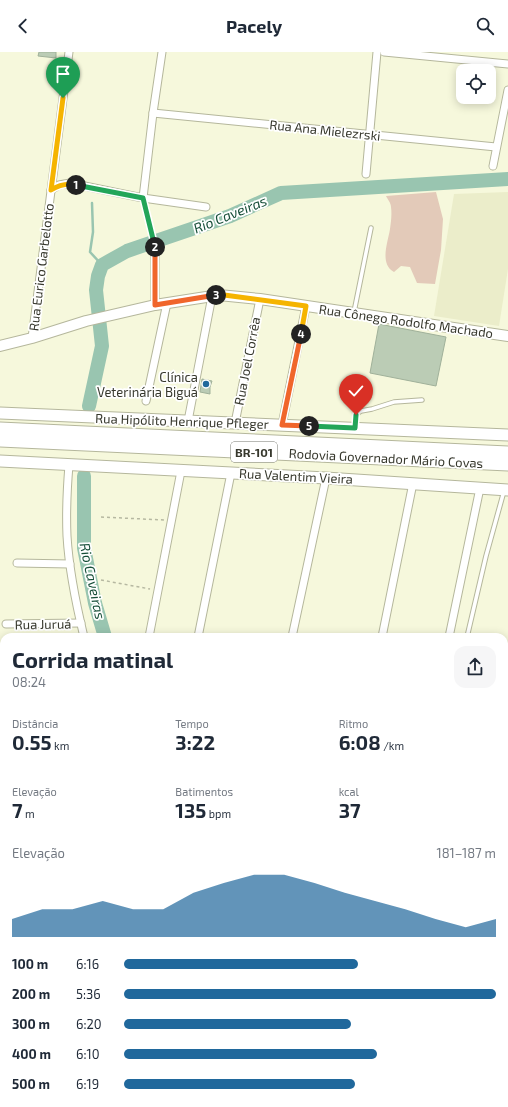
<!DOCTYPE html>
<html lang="pt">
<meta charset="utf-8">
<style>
:root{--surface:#fff;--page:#f6f6f7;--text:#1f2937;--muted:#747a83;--accent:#20689c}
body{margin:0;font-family:"Exo 2",sans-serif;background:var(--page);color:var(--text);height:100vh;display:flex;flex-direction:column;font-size:15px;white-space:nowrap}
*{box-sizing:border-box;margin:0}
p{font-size:13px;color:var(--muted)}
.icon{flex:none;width:22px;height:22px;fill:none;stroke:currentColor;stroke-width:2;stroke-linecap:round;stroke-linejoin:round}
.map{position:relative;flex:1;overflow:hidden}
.drawer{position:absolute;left:0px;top:581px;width:508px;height:474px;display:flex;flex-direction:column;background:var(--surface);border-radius:12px 12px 0 0;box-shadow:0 2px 10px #0003}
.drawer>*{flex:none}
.tools{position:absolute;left:456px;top:12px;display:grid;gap:8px}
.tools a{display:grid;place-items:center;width:40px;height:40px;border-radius:8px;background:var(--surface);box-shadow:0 2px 10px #0003;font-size:20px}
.pin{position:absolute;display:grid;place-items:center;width:34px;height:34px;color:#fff;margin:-41px -17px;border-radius:50% 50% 50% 0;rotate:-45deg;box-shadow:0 0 4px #0007}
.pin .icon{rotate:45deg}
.km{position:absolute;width:20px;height:20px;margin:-10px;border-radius:50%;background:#222;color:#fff;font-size:11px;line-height:20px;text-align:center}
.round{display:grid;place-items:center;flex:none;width:42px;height:42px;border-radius:12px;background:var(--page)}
.head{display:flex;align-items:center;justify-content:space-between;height:68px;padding:0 12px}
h1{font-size:22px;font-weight:700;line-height:30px}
.figures{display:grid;grid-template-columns:repeat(3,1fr);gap:6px;height:68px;padding:4px 12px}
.figures div{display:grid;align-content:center}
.figures b{font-size:20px;font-weight:700}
.figures small{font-size:11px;font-weight:400}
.figures p{font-size:11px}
.chart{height:112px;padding:8px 12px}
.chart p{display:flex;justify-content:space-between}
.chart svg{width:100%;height:72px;margin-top:4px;fill:var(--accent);opacity:.7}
ul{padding:0 12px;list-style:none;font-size:13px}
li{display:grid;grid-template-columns:64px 48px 1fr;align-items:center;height:30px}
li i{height:10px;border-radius:5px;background:var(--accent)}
header{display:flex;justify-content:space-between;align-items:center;height:52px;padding:0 12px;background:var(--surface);font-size:18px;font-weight:700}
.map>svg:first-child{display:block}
</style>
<header><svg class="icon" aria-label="back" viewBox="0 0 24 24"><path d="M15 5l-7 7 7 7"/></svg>Pacely<svg class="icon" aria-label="search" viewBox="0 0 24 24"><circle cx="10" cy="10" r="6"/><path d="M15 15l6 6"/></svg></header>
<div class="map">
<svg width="508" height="1055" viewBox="0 0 508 1055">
<rect width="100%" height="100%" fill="#f6f8dc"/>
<g fill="#ebedca">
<polygon points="508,140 508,217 499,274 434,264 454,142"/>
<polygon points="504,894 508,895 508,964 504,981"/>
</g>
<g fill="#e3cab9">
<path d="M436 140 443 167 441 198 435 232 417 231 410 215 401 214 394 220C379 212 388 190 390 177 391 170 392 162 391 155 391 151 388 148 386 144Z"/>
<polygon points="289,1051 488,1051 487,1055 288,1055"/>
</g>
<polygon fill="#99c5b0" points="301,1051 429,1051 433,1055 300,1055"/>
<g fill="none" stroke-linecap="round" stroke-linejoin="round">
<polyline stroke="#99c5b0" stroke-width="2.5" points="92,151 93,180 90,200 102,213"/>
<g stroke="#99c5b0" stroke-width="14">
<polyline points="89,354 102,294 96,238 98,224 102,213 127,199 230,164 281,141 508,127"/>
<polyline points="84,424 84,496 95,551 105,585"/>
<polyline points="121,1055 121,1051"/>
</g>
</g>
<g fill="#bbccb5" stroke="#a0b19a">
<polygon points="39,0 56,0 56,6 38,4"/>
<polygon points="379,272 446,285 436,334 370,321"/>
<polygon points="202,327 212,329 210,335 210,342 200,340"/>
</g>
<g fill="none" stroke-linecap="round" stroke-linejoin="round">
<defs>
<g id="service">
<polyline points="354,260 371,176"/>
<polyline points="355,375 356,363 358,361 361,359 372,357 394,350 422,348"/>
<polyline points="467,585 486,504 504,439"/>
<polyline points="0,1051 104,1051"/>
</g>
<g id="minor">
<polyline points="384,0 508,12"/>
<polyline points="153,61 496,95"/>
<polyline points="493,114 508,38"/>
<polyline points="366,122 377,0"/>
<polyline points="51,138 59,133 70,131 143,146 206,155"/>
<polyline points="143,146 153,61 162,0"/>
<polyline points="155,196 155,253"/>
<polyline points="32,286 69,0"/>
<polyline points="146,349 167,251"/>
<polyline points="188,369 212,244"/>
<polyline points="235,371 260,247"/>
<polyline points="282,373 306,254"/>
<path d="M69 413C67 437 66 460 67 484 69 518 76 552 84 585"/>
<polyline points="17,511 70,512"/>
<polyline points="6,572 81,571"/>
<polyline points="149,585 181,419"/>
<polyline points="198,585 231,421"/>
<polyline points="292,585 326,426"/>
<polyline points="382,585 413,431"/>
<polyline points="449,585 480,436"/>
<polyline points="0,624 4,626"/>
<polyline points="0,692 4,692"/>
<polyline points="0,749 4,750"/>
<polyline points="504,777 508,755"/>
<polyline points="0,812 4,812"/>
<polyline points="504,847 508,848"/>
<polyline points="0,871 4,871"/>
<polyline points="0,930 4,931"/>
<polyline points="0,991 4,991"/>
<polyline points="110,1055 110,1051"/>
<polyline points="192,1055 193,1051"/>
<polyline points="284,1055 284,1051"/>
</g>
<polyline id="secondary" points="0,294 32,286 86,269 155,253 219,243 260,247 508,284"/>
<g id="primary">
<polyline points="0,361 508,383"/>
<polyline points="0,409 326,426 508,438"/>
</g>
<g id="motorway">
<polyline points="0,377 508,401"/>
<polyline points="0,388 508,412"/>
</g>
</defs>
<use href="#service" stroke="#b5b79c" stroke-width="5.5"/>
<use href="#minor" stroke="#b5b79c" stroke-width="9"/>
<use href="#secondary" stroke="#b5b79c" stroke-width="12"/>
<use href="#primary" stroke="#b5b79c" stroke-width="13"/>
<use href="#motorway" stroke="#b5b79c" stroke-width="15"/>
<g stroke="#b6b8a1" stroke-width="1.5" stroke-dasharray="3 3" stroke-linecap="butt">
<polyline points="145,153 153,188"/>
<polyline points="101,465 164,468"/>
<polyline points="101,528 150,537"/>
<polyline points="117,1052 131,1053"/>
<polyline points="482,1055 482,1051"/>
</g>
<use href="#service" stroke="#fff" stroke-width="3.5"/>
<use href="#minor" stroke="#fff" stroke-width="7"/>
<use href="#secondary" stroke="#fff" stroke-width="10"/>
<use href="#primary" stroke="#fff" stroke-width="11"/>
<use href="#motorway" stroke="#fff" stroke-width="13"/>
</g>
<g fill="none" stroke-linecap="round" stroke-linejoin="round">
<defs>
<path id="split-1" d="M63 46 51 138C59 133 66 131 76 133"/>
<polyline id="split-2" points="76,133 143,146 155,195"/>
<polyline id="split-3" points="155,195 155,253 216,243"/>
<polyline id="split-4" points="216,243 224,243 306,254 301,282"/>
<polyline id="split-5" points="301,282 282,373 309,374"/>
<polyline id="split-6" points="309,374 355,376 356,363"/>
</defs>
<use href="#split-1" stroke="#fff" stroke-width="8"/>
<use href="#split-2" stroke="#fff" stroke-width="8"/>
<use href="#split-3" stroke="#fff" stroke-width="8"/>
<use href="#split-4" stroke="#fff" stroke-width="8"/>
<use href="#split-5" stroke="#fff" stroke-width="8"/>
<use href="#split-6" stroke="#fff" stroke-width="8"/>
<use href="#split-1" stroke="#f5b400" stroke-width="5"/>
<use href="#split-2" stroke="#22a559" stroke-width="5"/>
<use href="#split-3" stroke="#f0652b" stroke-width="5"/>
<use href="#split-4" stroke="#f5b400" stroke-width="5"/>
<use href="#split-5" stroke="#f0652b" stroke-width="5"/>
<use href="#split-6" stroke="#22a559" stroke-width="5"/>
</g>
<circle fill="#20689c" stroke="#fff" stroke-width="1.5" cx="206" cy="332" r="4"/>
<g text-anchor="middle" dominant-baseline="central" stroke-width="3.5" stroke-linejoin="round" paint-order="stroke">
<rect fill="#fff" stroke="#73746c" stroke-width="1" x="231" y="390" width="46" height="20" rx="3"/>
<g font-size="12" font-weight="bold" fill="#37382d">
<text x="254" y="400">BR-101</text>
</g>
<g font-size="13" fill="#37382d" stroke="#fff">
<text transform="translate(325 78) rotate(6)">Rua Ana Mielezrski</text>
<text transform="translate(41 215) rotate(-83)">Rua Eurico Garbelotto</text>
<text transform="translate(406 269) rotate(8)">Rua Cônego Rodolfo Machado</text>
<text transform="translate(247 309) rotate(-79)">Rua Joel Corrêa</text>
<text transform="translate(182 369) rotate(2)">Rua Hipólito Henrique Pfleger</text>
<text transform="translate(386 406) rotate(3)">Rodovia Governador Mário Covas</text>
<text transform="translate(296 424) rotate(3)">Rua Valentim Vieira</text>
<text transform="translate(43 572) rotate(-1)">Rua Juruá</text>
</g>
<g font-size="13" fill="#37382d" stroke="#fff" text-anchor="end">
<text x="198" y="325">Clínica<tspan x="198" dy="15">Veterinária Biguá</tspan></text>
</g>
<g font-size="14" font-style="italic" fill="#164e38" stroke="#fff">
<text transform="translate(230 162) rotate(-22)">Rio Caveiras</text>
<text transform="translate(93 529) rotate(78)">Rio Caveiras</text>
</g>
</g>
</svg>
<div class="tools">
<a><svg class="icon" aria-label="locate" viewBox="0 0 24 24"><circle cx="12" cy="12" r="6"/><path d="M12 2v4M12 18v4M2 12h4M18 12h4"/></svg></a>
</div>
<div class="pin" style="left:63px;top:46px;background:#1e9e55"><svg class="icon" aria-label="arrive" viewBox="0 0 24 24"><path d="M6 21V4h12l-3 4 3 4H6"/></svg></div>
<div class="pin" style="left:356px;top:363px;background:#d93025"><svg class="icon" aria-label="check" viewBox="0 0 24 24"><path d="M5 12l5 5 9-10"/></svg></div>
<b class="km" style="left:76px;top:133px">1</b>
<b class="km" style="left:155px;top:195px">2</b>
<b class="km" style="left:216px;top:243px">3</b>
<b class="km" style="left:301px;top:282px">4</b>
<b class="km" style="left:309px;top:374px">5</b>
<section class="drawer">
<div class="head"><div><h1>Corrida matinal</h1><p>08:24</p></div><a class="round"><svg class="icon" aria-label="share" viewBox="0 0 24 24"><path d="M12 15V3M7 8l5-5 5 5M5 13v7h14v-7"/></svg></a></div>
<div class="figures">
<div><p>Distância</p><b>0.55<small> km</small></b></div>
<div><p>Tempo</p><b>3:22</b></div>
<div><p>Ritmo</p><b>6:08<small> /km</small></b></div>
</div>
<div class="figures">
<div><p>Elevação</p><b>7<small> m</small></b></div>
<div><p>Batimentos</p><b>135<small> bpm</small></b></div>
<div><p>kcal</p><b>37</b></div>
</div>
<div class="chart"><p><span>Elevação</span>181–187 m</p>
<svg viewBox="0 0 160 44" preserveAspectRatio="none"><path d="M0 44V33L10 27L20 27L30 22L40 27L50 27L60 17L70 11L80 6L90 6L100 11L110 17L120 22L130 27L140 33L150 38L160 33V44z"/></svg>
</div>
<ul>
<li><b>100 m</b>6:16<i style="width:63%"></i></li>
<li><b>200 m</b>5:36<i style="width:100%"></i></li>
<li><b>300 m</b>6:20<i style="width:61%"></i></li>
<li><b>400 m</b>6:10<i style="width:68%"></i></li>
<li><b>500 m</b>6:19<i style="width:62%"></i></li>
</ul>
</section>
</div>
